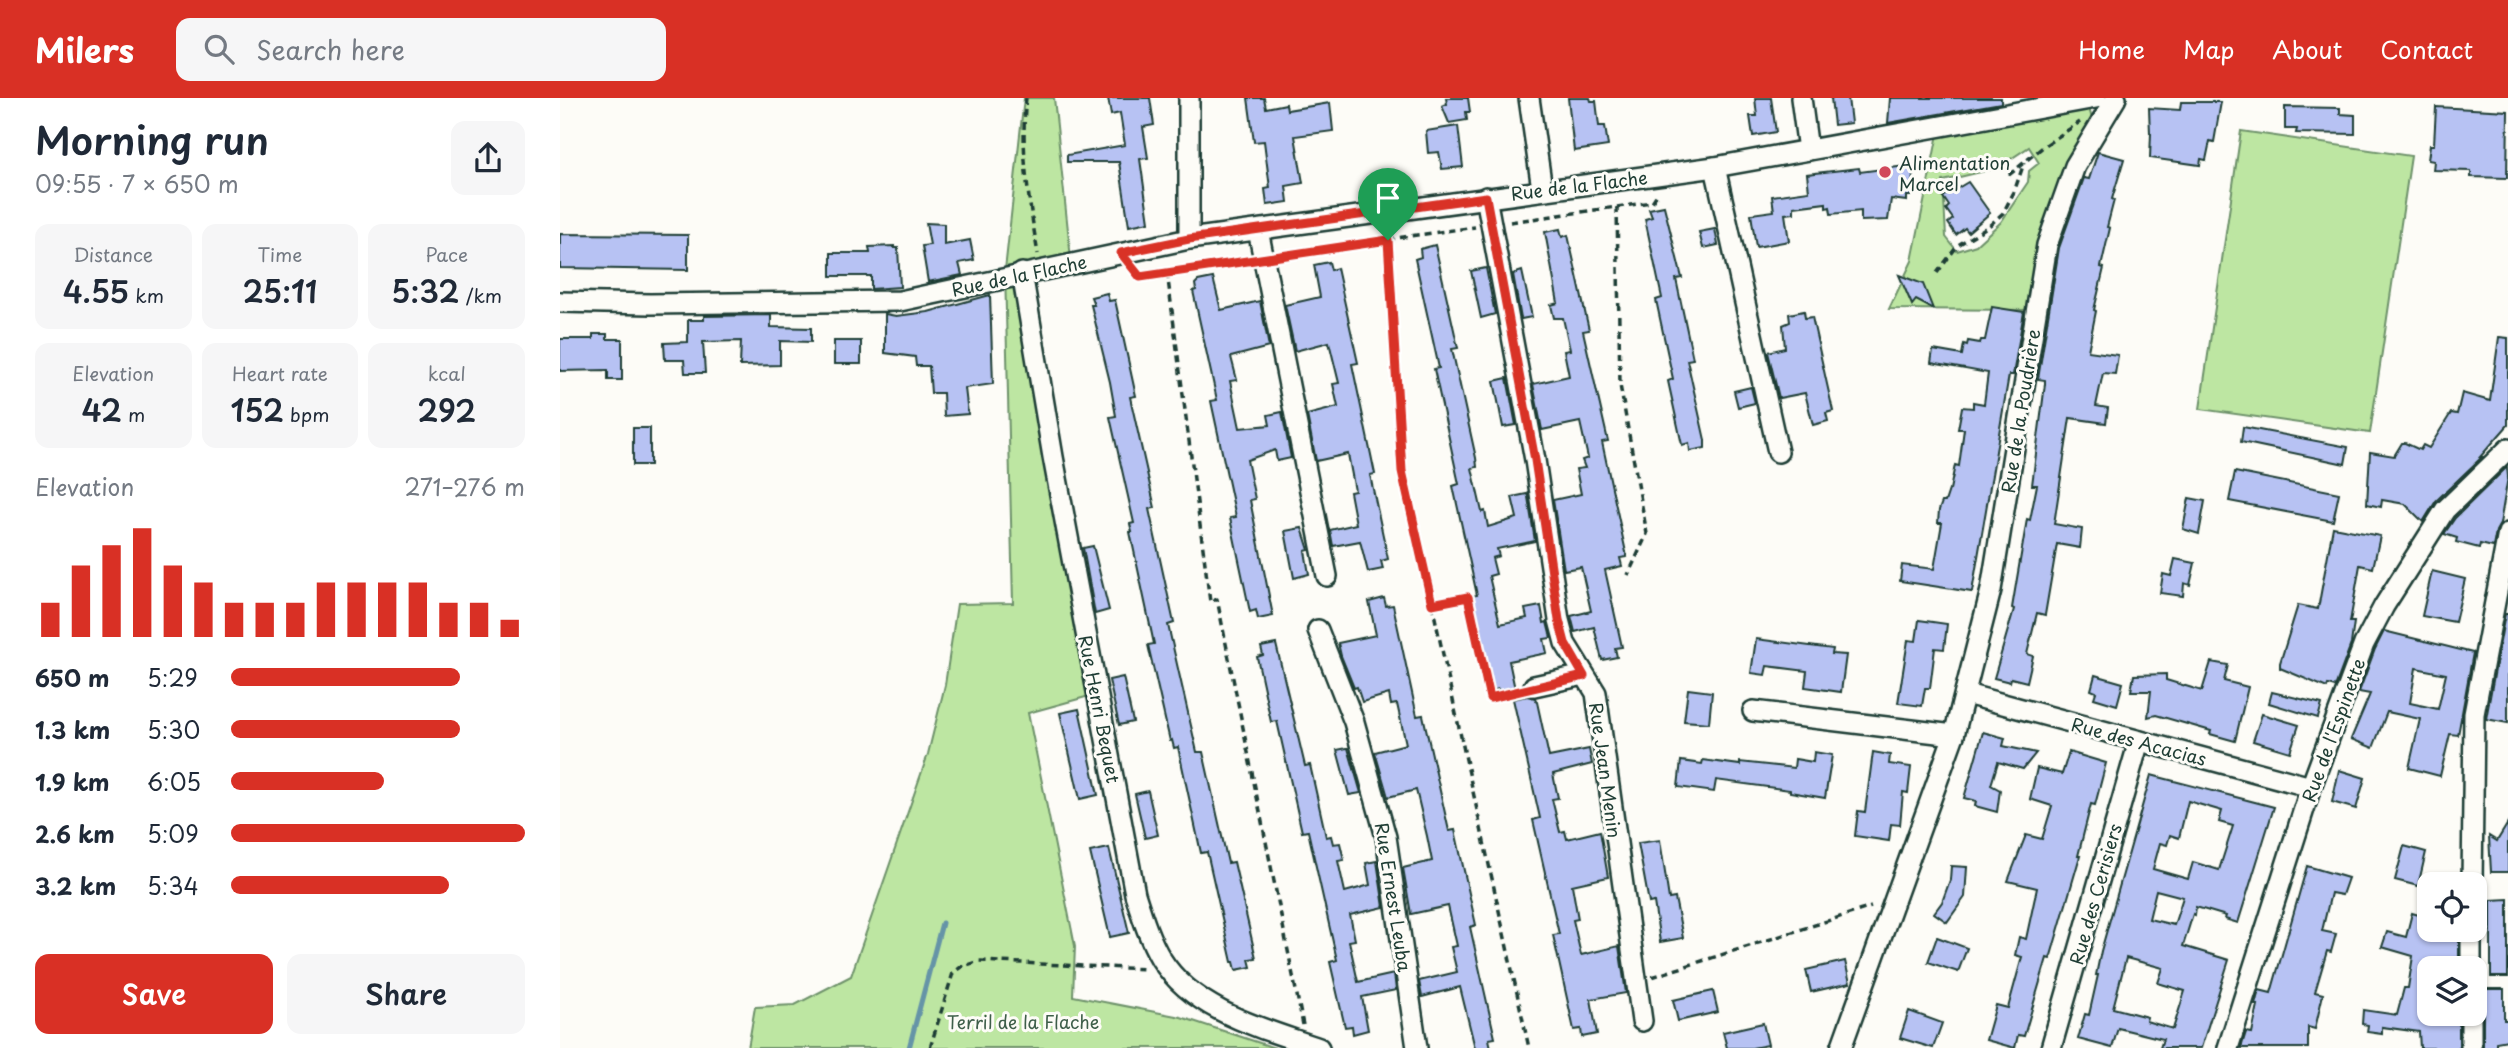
<!DOCTYPE html>
<meta charset="utf-8">
<style>
:root{--surface:#fff;--page:#f6f6f7;--text:#1f2937;--muted:#747a83;--accent:#d93025}
body{margin:0;font-family:"Playpen Sans",sans-serif;background:var(--page);color:var(--text);height:100vh;display:flex;flex-direction:column;font-size:26px;white-space:nowrap}
*{box-sizing:border-box;margin:0}
p{font-size:23px;color:var(--muted)}
.icon{flex:none;width:38px;height:38px;fill:none;stroke:currentColor;stroke-width:2;stroke-linecap:round;stroke-linejoin:round}
.map{position:relative;flex:1;overflow:hidden}
.sheet{display:flex;flex-direction:column;background:var(--surface);width:560px}
.sheet>*{flex:none}
.buttons{position:absolute;left:1857px;top:774px;display:grid;gap:14px}
.buttons a{display:grid;place-items:center;width:70px;height:70px;border-radius:14px;background:var(--surface);box-shadow:0 2px 5px #0004;font-size:35px}
.pin{position:absolute;display:grid;place-items:center;width:60px;height:60px;color:#fff;margin:-72px -30px;border-radius:50% 50% 50% 0;rotate:-45deg;box-shadow:0 0 7px #0007}
.pin .icon{rotate:45deg}
.round{display:grid;place-items:center;flex:none;width:74px;height:74px;border-radius:14px;background:var(--page)}
.overview{display:flex;align-items:center;justify-content:space-between;height:119px;padding:0 35px}
h1{font-size:38px;font-weight:600;line-height:52px}
.stats{display:grid;grid-template-columns:repeat(3,1fr);gap:10px;height:119px;padding:7px 35px}
.stats div{display:grid;align-content:center;border-radius:14px;background:var(--page);text-align:center}
.stats b{font-size:30px;font-weight:600}
.stats small{font-size:19px;font-weight:400}
.stats p{font-size:19px}
.chart{height:196px;padding:14px 35px}
.chart p{display:flex;justify-content:space-between}
.chart svg{width:100%;height:126px;margin-top:7px;stroke:var(--accent);stroke-width:6}
.button{display:flex;gap:14px;margin-top:auto;padding:14px 35px}
.button a{flex:1;height:80px;border-radius:14px;background:var(--accent);color:#fff;font-size:28px;font-weight:600;line-height:80px;text-align:center}
.button a+a{background:var(--page);color:var(--text)}
ul{padding:0 35px;list-style:none;font-size:23px}
li{display:grid;grid-template-columns:112px 84px 1fr;align-items:center;height:52px}
li i{height:18px;border-radius:9px;background:var(--accent)}
header{display:flex;align-items:center;gap:42px;box-sizing:border-box;height:98px;padding:0 35px;background:var(--accent);color:#fff}
header strong{font-size:33px}
nav{display:flex;gap:38px;margin-inline-start:auto;font-size:24px}
.search{width:490px;height:63px;background:var(--page);display:flex;align-items:center;gap:18px;box-sizing:border-box;padding:0 24px;border-radius:14px;color:var(--muted);font-size:26px}
main{display:flex;flex:1;min-height:0}
.map>svg:first-child{display:block}
</style>
<header>
<strong>Milers</strong>
<div class="search"><svg class="icon" aria-label="search" viewBox="0 0 24 24"><circle cx="10" cy="10" r="6"/><path d="M15 15l6 6"/></svg>Search here</div>
<nav><a>Home</a><a>Map</a><a>About</a><a>Contact</a></nav>
</header>
<main>
<section class="sheet">
<div class="overview"><div><h1>Morning run</h1><p>09:55 · 7 × 650 m</p></div><a class="round"><svg class="icon" aria-label="share" viewBox="0 0 24 24"><path d="M12 15V3M7 8l5-5 5 5M5 13v7h14v-7"/></svg></a></div>
<div class="stats">
<div><p>Distance</p><b>4.55<small> km</small></b></div>
<div><p>Time</p><b>25:11</b></div>
<div><p>Pace</p><b>5:32<small> /km</small></b></div>
</div>
<div class="stats">
<div><p>Elevation</p><b>42<small> m</small></b></div>
<div><p>Heart rate</p><b>152<small> bpm</small></b></div>
<div><p>kcal</p><b>292</b></div>
</div>
<div class="chart"><p><span>Elevation</span>271–276 m</p>
<svg viewBox="0 0 160 44" preserveAspectRatio="none"><path d="M5 44V32M15 44V19M25 44V12M35 44V6M45 44V19M55 44V25M65 44V32M75 44V32M85 44V32M95 44V25M105 44V25M115 44V25M125 44V25M135 44V32M145 44V32M155 44V38"/></svg>
</div>
<ul>
<li><b>650 m</b>5:29<i style="width:78%"></i></li>
<li><b>1.3 km</b>5:30<i style="width:78%"></i></li>
<li><b>1.9 km</b>6:05<i style="width:52%"></i></li>
<li><b>2.6 km</b>5:09<i style="width:100%"></i></li>
<li><b>3.2 km</b>5:34<i style="width:74%"></i></li>
</ul>
<div class="button"><a>Save</a><a>Share</a></div>
</section>
<div class="map">
<svg width="1948" height="950" viewBox="0 0 1948 950">
<rect width="100%" height="100%" fill="#fdfcf7"/>
<filter id="ink" filterUnits="userSpaceOnUse"><feTurbulence type="fractalNoise" baseFrequency=".0143" numOctaves="2"/><feDisplacementMap in="SourceGraphic" scale="14" xChannelSelector="R" yChannelSelector="G"/><feConvolveMatrix kernelMatrix="1 2 1 2 8 2 1 2 1" color-interpolation-filters="sRGB"/></filter>
<g filter="url(#ink)">
<g fill="#bde6a2" stroke="#6e926b" stroke-width="2" fill-rule="evenodd">
<polygon points="464,0 494,0 511,161 456,172 533,597 468,615 515,848 513,898 621,919 715,950 188,950 195,909 235,907 291,878 368,656 385,587 397,506 453,505 445,172"/>
<path d="M1529 10 1533 25 1472 212 1329 211 1352 163 1378 36ZM1469 49 1479 65 1469 73 1468 84 1441 124 1416 147 1397 153 1386 139 1383 83 1437 70Z"/>
<polygon points="1681,33 1851,58 1810,335 1640,311"/>
</g>
<g fill="none" stroke-linecap="round" stroke-linejoin="round">
<polyline stroke="#6594a7" stroke-width="5" points="349,950 382,825"/>
</g>
<g fill="#b7c2f3" stroke="#1f3d34" stroke-width="2" fill-rule="evenodd">
<polygon points="548,0 590,0 594,27 583,29 588,60 580,61 589,124 569,128 559,64 507,64 507,57 565,47 560,15 551,17"/>
<polygon points="688,0 704,0 706,10 726,6 727,12 770,5 773,33 735,38 743,85 726,88 728,104 707,107 705,91 710,90 704,43 694,44"/>
<polygon points="886,0 908,0 910,14 906,14 907,22 889,25 882,8 887,6"/>
<polygon points="1008,0 1030,0 1031,3 1036,3 1039,28 1045,28 1048,48 1014,53"/>
<polygon points="1195,0 1211,0 1216,34 1193,38 1190,18 1197,18"/>
<polygon points="1271,0 1288,0 1291,25 1274,27"/>
<polygon points="1330,0 1441,0 1441,5 1328,25"/>
<polygon points="1621,4 1661,4 1654,44 1650,43 1646,62 1641,61 1640,67 1590,60 1591,35 1590,35 1589,10 1620,12"/>
<polygon points="1725,9 1780,10 1780,16 1795,17 1795,36 1736,35 1737,31 1725,31"/>
<polygon points="1876,9 1948,13 1947,80 1911,79 1911,73 1873,72 1874,63 1868,62 1870,47 1874,47"/>
<polygon points="898,28 903,69 882,71 879,54 868,55 866,33"/>
<polygon points="1538,54 1564,61 1552,101 1554,102 1547,129 1550,130 1541,169 1544,170 1534,212 1536,213 1528,253 1558,257 1555,276 1543,275 1536,308 1548,310 1546,325 1510,320 1494,426 1522,431 1520,450 1497,446 1485,517 1477,515 1467,556 1473,558 1467,584 1451,580 1450,584 1434,580 1454,511 1452,510 1467,421 1470,422 1477,387 1472,387 1485,286 1485,282 1478,281 1499,150 1524,80 1529,81"/>
<polygon points="1354,67 1351,98 1347,98 1347,103 1331,101 1328,122 1301,123 1301,113 1271,116 1270,109 1266,110 1266,105 1234,109 1234,115 1225,116 1229,143 1196,149 1191,116 1214,113 1212,98 1249,93 1247,76 1299,70 1300,74"/>
<polygon points="1408,84 1430,115 1408,134 1405,130 1396,137 1388,125 1393,121 1386,111 1389,108 1383,99"/>
<polygon points="1104,108 1122,180 1116,181 1133,261 1127,262 1145,342 1145,350 1130,353 1129,345 1122,347 1108,283 1113,281 1096,202 1102,200 1085,121 1092,119 1089,111"/>
<polygon points="366,125 384,126 384,147 410,142 414,162 399,165 402,177 368,184 362,148 370,147"/>
<polygon points="1000,131 1002,139 1008,137 1029,232 1023,233 1048,343 1042,344 1067,459 1060,460 1062,468 1045,472 1062,549 1055,550 1057,559 1042,562 1034,529 1015,534 1011,518 1031,513 1021,469 1004,472 993,402 1021,396 1016,371 1025,370 1022,362 1028,360 1020,324 982,332 973,286 1009,278 1004,253 1010,252 1003,220 994,220 991,207 998,205 985,134"/>
<polygon points="1155,131 1158,147 1143,150 1139,134"/>
<polygon points="0,136 128,137 128,172 0,170"/>
<polygon points="875,147 898,250 892,251 916,360 917,369 912,370 922,414 925,413 928,429 957,420 952,399 967,396 968,399 975,443 937,451 939,458 932,460 936,476 929,478 940,526 967,520 965,511 981,508 984,525 987,524 991,540 984,541 987,555 949,563 956,596 940,599 938,591 932,593 911,498 917,497 893,388 899,386 874,271 879,270 855,161 861,159 860,151"/>
<polygon points="334,148 334,150 338,150 340,189 311,191 311,178 271,178 271,155 310,155 309,149"/>
<polygon points="769,164 771,172 777,170 798,265 792,266 815,376 810,377 828,461 821,463 823,471 808,474 800,443 773,448 770,432 796,426 790,394 795,393 788,356 756,363 747,317 778,309 773,286 779,285 769,244 735,253 725,207 760,199 754,167"/>
<polygon points="926,170 935,216 921,220 911,173"/>
<polygon points="962,173 972,219 961,221 953,176"/>
<polygon points="1339,177 1363,186 1373,211 1356,202 1352,207"/>
<polygon points="653,180 661,212 700,203 709,249 671,259 677,282 670,283 680,330 710,327 708,317 722,314 731,360 717,363 715,352 687,362 695,401 690,402 713,518 698,521 696,512 690,514 670,420 676,419 651,303 657,302 633,193 636,192 635,186 638,183"/>
<polygon points="547,195 549,203 555,202 576,298 570,299 595,410 589,411 614,525 608,527 637,654 643,654 668,765 674,764 696,860 689,861 691,869 676,872 674,864 672,864 647,754 641,755 618,649 614,650 612,642 610,643 588,547 594,546 570,434 572,434 570,426 574,425 550,319 556,318 550,284 531,207 534,207 531,199"/>
<polygon points="430,197 433,286 405,290 408,316 384,318 383,295 371,295 369,268 356,268 355,259 325,255 325,216 336,218 368,214"/>
<polygon points="1432,209 1464,214 1453,277 1449,277 1412,494 1340,483 1342,467 1374,471 1382,425 1378,425 1379,412 1382,404 1385,404 1389,392 1390,392 1395,367 1399,368 1404,331 1398,331 1402,309 1413,310 1413,304 1424,306 1428,275 1371,265 1373,252 1402,257 1404,246 1407,247 1408,243 1420,245 1421,242 1425,242"/>
<polygon points="1244,213 1245,220 1252,219 1273,313 1266,315 1268,323 1253,327 1245,295 1219,300 1208,254 1225,250 1223,227 1230,224 1229,216"/>
<polygon points="211,217 211,229 251,230 251,244 220,243 220,267 180,268 181,243 143,244 145,275 125,275 124,262 105,262 104,245 128,244 128,222 144,222 144,218"/>
<polygon points="33,236 47,236 47,241 62,241 62,282 48,282 48,272 0,273 0,241 33,241"/>
<polygon points="1939,239 1948,240 1948,327 1920,359 1922,359 1876,403 1863,424 1845,406 1822,402 1821,409 1807,406 1810,354 1834,358 1842,345 1845,345 1860,352 1863,347 1869,350 1891,315 1897,316 1902,295 1930,303"/>
<rect x="274" y="243" width="27" height="23"/>
<polygon points="947,280 956,327 943,329 934,283"/>
<polygon points="1191,289 1195,305 1178,309 1174,293"/>
<polygon points="1683,329 1788,349 1785,366 1681,344"/>
<rect x="73" y="330" width="17" height="37"/>
<polygon points="1947,369 1948,379 1940,426 1936,433 1933,449 1920,446 1919,450 1896,444 1897,440 1884,436 1895,420"/>
<polygon points="1675,374 1779,395 1773,423 1669,403"/>
<polygon points="1629,400 1645,403 1639,436 1623,431"/>
<polygon points="1773,429 1820,438 1813,470 1800,467 1790,524 1794,524 1791,546 1775,589 1768,587 1767,590 1720,570 1720,565 1738,507 1758,511"/>
<polygon points="742,430 749,452 745,453 749,476 734,480 725,433"/>
<polygon points="533,448 549,512 535,516 523,450"/>
<polygon points="1615,461 1635,465 1630,487 1624,485 1623,498 1600,495 1603,476 1611,478"/>
<polygon points="1872,473 1905,481 1895,524 1862,518"/>
<polygon points="824,500 826,508 833,507 857,618 863,617 889,733 895,732 916,827 910,829 935,940 929,941 931,950 915,950 900,889 862,899 859,883 897,874 891,849 897,848 888,808 851,816 843,770 872,763 867,738 856,692 828,699 815,654 846,646 837,606 831,607 829,596 802,604 797,589 794,590 781,558 778,545 816,537 809,504"/>
<polygon points="1945,516 1948,516 1948,625 1926,621"/>
<polygon points="1359,522 1387,526 1384,551 1375,550 1370,590 1365,590 1362,608 1338,605 1348,542 1356,543"/>
<path d="M1824 533 1913 555 1898 637 1890 636 1880 678 1849 670 1860 621 1827 614 1813 650 1791 641 1810 596 1799 594 1815 551ZM1856 570 1886 576 1878 611 1850 605Z"/>
<polygon points="1196,541 1273,551 1272,556 1286,557 1281,594 1245,589 1247,573 1207,568 1205,577 1191,575"/>
<polygon points="716,546 745,668 750,667 766,739 771,738 773,746 780,745 784,762 778,763 785,794 810,787 806,765 817,763 824,809 790,817 795,842 789,843 798,884 834,876 836,892 802,899 808,932 793,936 792,928 785,929 770,864 777,862 748,733 742,734 717,623 711,624 697,559 703,557 701,549"/>
<polygon points="1651,564 1668,567 1664,583 1688,589 1675,643 1650,636 1651,633 1596,617 1588,619 1591,593 1571,593 1574,577 1606,576 1606,582 1642,593"/>
<polygon points="1535,577 1563,585 1557,607 1534,600 1536,594 1531,592"/>
<polygon points="563,579 573,624 559,627 549,582"/>
<polygon points="1128,591 1152,594 1149,625 1124,623"/>
<polygon points="1712,594 1762,606 1758,620 1709,605"/>
<polygon points="967,598 975,600 977,604 989,659 1029,651 1032,666 993,676 998,700 992,701 1000,734 1005,733 1007,741 1040,733 1048,779 1012,787 1018,821 1013,822 1021,857 1059,848 1066,895 1031,901 1037,936 1022,939 1021,931 1014,932 993,837 999,836 973,722 980,720 953,601"/>
<polygon points="519,611 538,697 520,701 500,615"/>
<polygon points="1702,616 1739,627 1730,654 1693,643"/>
<polygon points="1423,634 1445,640 1443,648 1476,655 1463,671 1438,664 1431,687 1440,692 1437,714 1415,708 1416,703 1404,700"/>
<polygon points="787,650 788,650 801,695 789,697 777,652"/>
<polygon points="1254,654 1272,657 1265,700 1230,694 1230,692 1156,682 1154,694 1118,689 1121,663 1142,666 1143,662 1180,667 1180,664 1234,670 1235,661 1253,664"/>
<polygon points="1313,654 1330,657 1329,666 1351,669 1348,695 1343,694 1340,727 1331,726 1329,743 1295,738 1298,713 1305,714"/>
<polygon points="1509,654 1546,665 1535,707 1531,706 1518,758 1520,758 1490,861 1487,860 1464,938 1458,937 1455,950 1426,942 1436,907 1448,910 1462,859 1455,857 1459,839 1466,841 1477,790 1448,783 1466,737 1482,741 1492,708 1470,701 1477,670 1502,676"/>
<polygon points="1779,672 1805,680 1796,711 1772,704"/>
<path d="M1591 677 1714 709 1678 825 1665 821 1666 818 1636 809 1635 817 1633 816 1623 848 1669 862 1641 950H1600L1603 941 1558 930 1552 950 1518 941 1525 916 1529 917 1538 877H1536L1541 853ZM1628 703 1662 713 1659 724 1673 728 1659 772 1633 764 1628 781 1593 771 1600 745 1607 747 1610 737 1619 740ZM1596 792 1623 799 1614 827 1589 821ZM1566 860 1603 870 1598 885 1625 893 1613 931 1586 923 1587 919 1553 910Z"/>
<polygon points="588,693 598,737 585,740 575,696"/>
<polygon points="1948,725 1948,774 1931,774 1929,738 1937,743"/>
<polygon points="1100,742 1109,801 1115,800 1123,840 1100,844 1094,804 1089,805 1078,745"/>
<polygon points="1844,748 1866,754 1858,788 1835,782"/>
<polygon points="549,750 569,835 550,839 530,754"/>
<polygon points="1391,768 1407,769 1405,799 1387,824 1374,815 1382,804 1390,782"/>
<polygon points="1747,768 1788,780 1782,797 1771,795 1762,833 1776,836 1771,854 1767,853 1755,894 1763,896 1755,931 1748,929 1748,950 1681,950 1686,934 1692,935 1698,907 1695,907 1699,892 1711,895"/>
<polygon points="1948,801 1948,879 1931,879 1931,802"/>
<polygon points="1852,815 1869,820 1869,831 1899,831 1899,870 1869,870 1869,915 1899,915 1899,950 1860,950 1859,934 1822,929 1822,936 1807,934 1808,927 1802,926 1803,912 1837,917 1844,890 1848,890 1853,858 1822,849 1827,834 1846,839"/>
<polygon points="1377,839 1407,850 1398,874 1368,864"/>
<polygon points="1285,863 1290,885 1251,894 1246,872"/>
<polygon points="1920,891 1944,891 1944,922 1948,922 1948,942 1936,944 1936,950 1923,950 1923,915 1920,907"/>
<polygon points="1153,893 1158,914 1118,923 1113,902"/>
<polygon points="1349,913 1382,925 1373,950 1340,940"/>
<polygon points="1203,925 1208,947 1192,950 1167,950 1163,934"/>
</g>
<g fill="none" stroke-linecap="round" stroke-linejoin="round">
<defs>
<g id="street">
<polyline points="969,0 982,91"/>
<polyline points="1241,0 1248,52"/>
<polyline points="1155,69 1218,354"/>
<polyline points="926,99 975,362 999,522 1005,545 1036,595 1082,923"/>
<polyline points="698,132 767,478"/>
<polyline points="629,141 629,0"/>
<path d="M462 175 493 359 575 796C582 818 589 841 601 861 634 914 705 931 759 950"/>
<polyline points="0,204 90,206 340,203 629,141 1155,69 1536,0"/>
<polyline points="758,532 794,624 826,739 857,950"/>
<polyline points="974,588 1024,577"/>
<polyline points="1406,596 1751,689"/>
<polyline points="1193,613 1394,637"/>
<polyline points="1912,786 1914,616 1948,435"/>
<polyline points="1911,870 1911,831"/>
<polyline points="1281,950 1394,637 1431,492 1487,147 1515,68 1556,0"/>
<polyline points="1491,950 1579,643"/>
<polyline points="1668,950 1751,689 1804,546 1824,508 1885,412 1948,351"/>
<polyline points="1911,950 1911,915"/>
</g>
</defs>
<use href="#street" stroke="#1f3d34" stroke-width="24"/>
<g stroke="#1f3d34" stroke-width="3.5" stroke-dasharray="7 5" stroke-linecap="butt">
<path d="M466 0C460 53 469 103 478 156"/>
<polyline points="1449,77 1484,48 1520,24"/>
<polyline points="1057,109 1060,287 1087,436 1068,477"/>
<polyline points="950,124 1092,104 1097,96"/>
<polyline points="828,142 842,373 872,506 908,499 931,600 958,592"/>
<polyline points="721,156 915,129"/>
<polyline points="573,170 580,179 686,162"/>
<polyline points="607,174 650,504 657,501 743,927"/>
<polyline points="1377,175 1398,147 1430,127 1443,115 1454,94 1464,65"/>
<polyline points="872,506 969,950"/>
<polyline points="1092,879 1311,809"/>
<polyline points="370,950 393,875 401,869 419,863 586,871"/>
</g>
<use href="#street" stroke="#fdfcf7" stroke-width="19"/>
</g>
</g>
<g fill="none" stroke-linecap="round" stroke-linejoin="round" filter="url(#ink)">
<defs>
<polygon id="route" points="926,99 975,362 999,522 1005,545 1024,578 930,600 908,499 872,506 842,373 828,142 580,179 561,155 629,141"/>
</defs>
<use href="#route" stroke="#fff" stroke-width="14"/>
<use href="#route" stroke="#d93025" stroke-width="9"/>
</g>
<circle fill="#d1495b" stroke="#fdfcf7" stroke-width="2.5" cx="1325" cy="74" r="7"/>
<g text-anchor="middle" dominant-baseline="central" stroke-width="6" stroke-linejoin="round" paint-order="stroke">
<g font-size="18" fill="#1f3d34" stroke="#fdfcf7" text-anchor="start">
<text x="1339" y="64">Alimentation<tspan x="1339" dy="21">Marcel</tspan></text>
</g>
<g font-size="18" fill="#1f3d34" stroke="#fdfcf7">
<text transform="translate(1019 87) rotate(-7)">Rue de la Flache</text>
<text transform="translate(459 177) rotate(-12)">Rue de la Flache</text>
<text transform="translate(1460 313) rotate(-81)">Rue de la Poudrière</text>
<text transform="translate(540 611) rotate(79)">Rue Henri Bequet</text>
<text transform="translate(1773 632) rotate(-70)">Rue de l'Espinette</text>
<text transform="translate(1579 643) rotate(15)">Rue des Acacias</text>
<text transform="translate(1046 672) rotate(82)">Rue Jean Menin</text>
<text transform="translate(1535 796) rotate(-74)">Rue des Cerisiers</text>
<text transform="translate(834 799) rotate(81)">Rue Ernest Leuba</text>
</g>
<g font-size="18" fill="#3f5f4a" stroke="#fdfcf7">
<text x="463" y="923">Terril de la Flache</text>
</g>
</g>
</svg>
<div class="buttons">
<a><svg class="icon" aria-label="locate" viewBox="0 0 24 24"><circle cx="12" cy="12" r="6"/><path d="M12 2v4M12 18v4M2 12h4M18 12h4"/></svg></a>
<a><svg class="icon" aria-label="layers" viewBox="0 0 24 24"><path d="M12 4l9 5-9 5-9-5zM3 14l9 5 9-5"/></svg></a>
</div>
<div class="pin" style="left:828px;top:142px;background:#1e9e55"><svg class="icon" aria-label="arrive" viewBox="0 0 24 24"><path d="M6 21V4h12l-3 4 3 4H6"/></svg></div>
</div>
</main>
